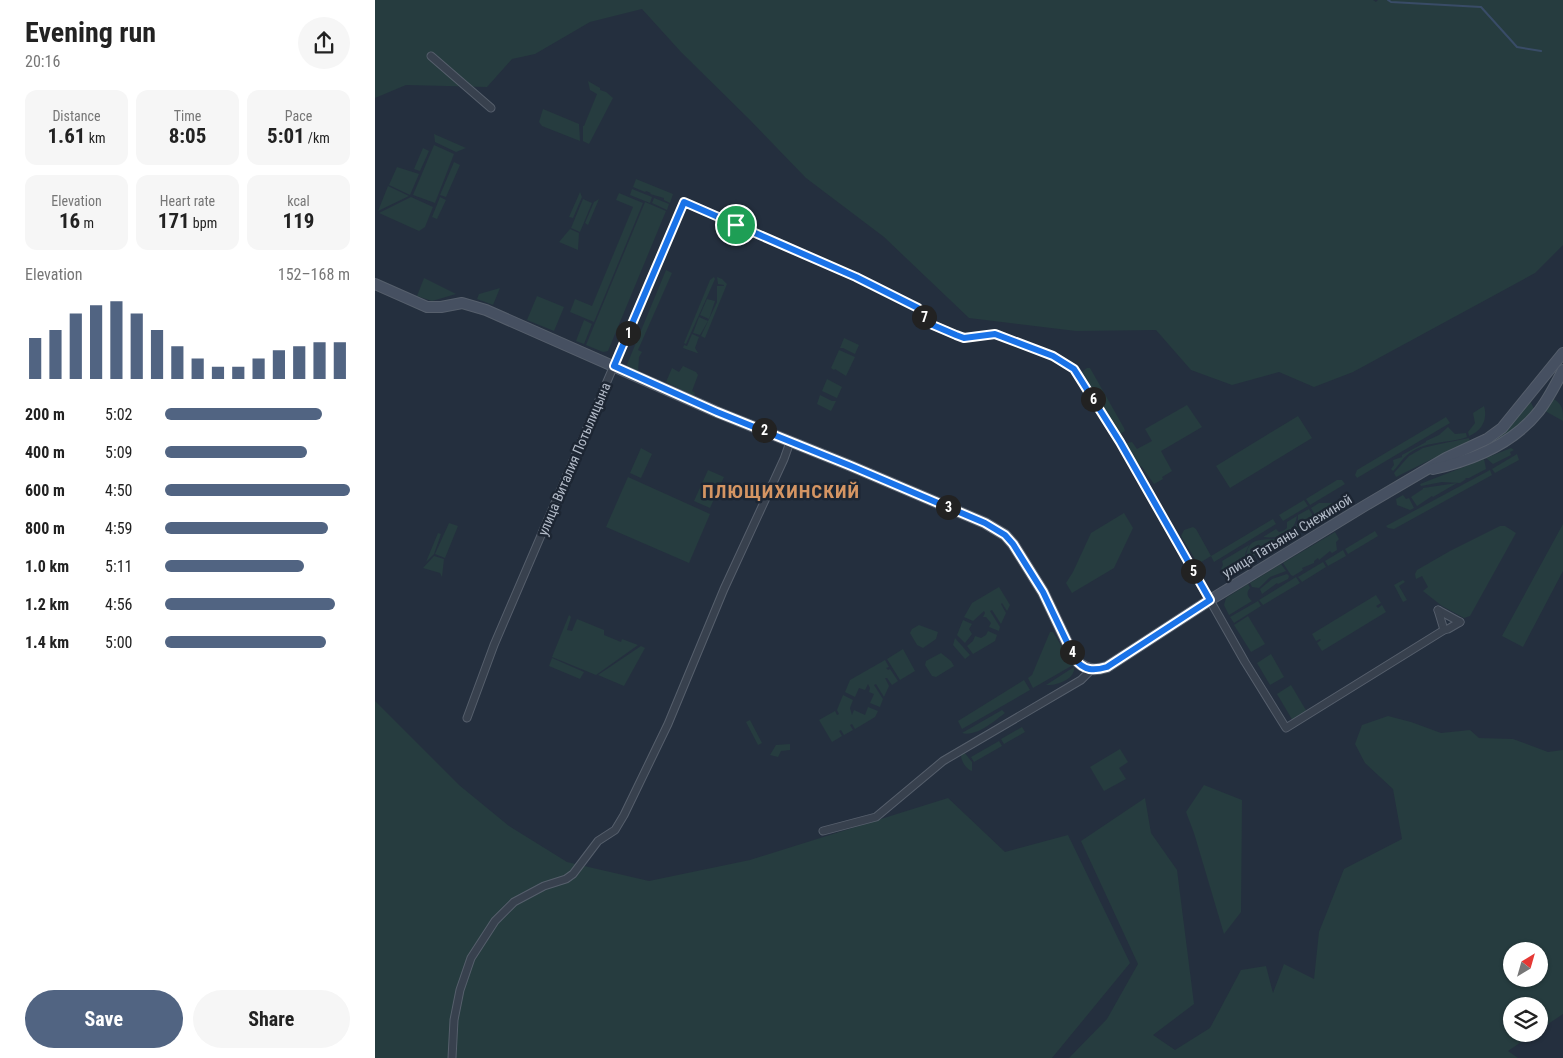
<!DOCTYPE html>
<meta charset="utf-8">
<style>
:root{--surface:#fff;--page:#f6f6f6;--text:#222;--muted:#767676;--accent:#516482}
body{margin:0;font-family:"Roboto Condensed",sans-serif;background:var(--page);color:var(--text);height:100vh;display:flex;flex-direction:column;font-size:19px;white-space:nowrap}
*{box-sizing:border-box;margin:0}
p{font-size:16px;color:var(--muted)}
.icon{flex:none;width:28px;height:28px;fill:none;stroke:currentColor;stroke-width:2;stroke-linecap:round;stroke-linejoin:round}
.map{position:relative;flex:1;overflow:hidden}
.side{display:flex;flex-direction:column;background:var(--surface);width:375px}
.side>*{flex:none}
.needle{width:32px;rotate:37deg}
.buttons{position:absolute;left:1128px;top:942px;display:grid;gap:10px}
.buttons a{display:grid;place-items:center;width:45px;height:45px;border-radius:50%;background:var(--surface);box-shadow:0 1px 4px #0004;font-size:25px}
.pin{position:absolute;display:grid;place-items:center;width:42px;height:42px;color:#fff;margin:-21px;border:2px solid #fff;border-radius:50%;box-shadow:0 1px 5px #0007}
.km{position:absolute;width:25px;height:25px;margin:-12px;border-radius:50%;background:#222;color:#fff;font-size:14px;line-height:25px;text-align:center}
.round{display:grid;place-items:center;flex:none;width:52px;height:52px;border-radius:26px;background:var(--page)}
.head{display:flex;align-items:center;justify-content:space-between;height:85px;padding:0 25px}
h1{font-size:28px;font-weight:700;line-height:38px}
.figures{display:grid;grid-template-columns:repeat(3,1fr);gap:8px;height:85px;padding:5px 25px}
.figures div{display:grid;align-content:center;border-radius:12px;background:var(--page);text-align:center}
.figures b{font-size:21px;font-weight:700}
.figures small{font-size:14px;font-weight:400}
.figures p{font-size:14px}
.chart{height:140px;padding:10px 25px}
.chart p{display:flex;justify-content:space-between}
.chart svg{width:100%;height:90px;margin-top:5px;stroke:var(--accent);stroke-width:6}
.action{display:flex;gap:10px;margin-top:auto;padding:10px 25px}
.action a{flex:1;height:58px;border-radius:30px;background:var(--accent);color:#fff;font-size:20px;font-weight:700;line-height:58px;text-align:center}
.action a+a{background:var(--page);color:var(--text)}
ul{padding:0 25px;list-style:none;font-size:16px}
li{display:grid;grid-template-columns:80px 60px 1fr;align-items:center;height:38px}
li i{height:12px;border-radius:6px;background:var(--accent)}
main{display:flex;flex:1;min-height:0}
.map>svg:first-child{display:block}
</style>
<main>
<section class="side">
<div class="head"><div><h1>Evening run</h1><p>20:16</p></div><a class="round"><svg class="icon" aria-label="share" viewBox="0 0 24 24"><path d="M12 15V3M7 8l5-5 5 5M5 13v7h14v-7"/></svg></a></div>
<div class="figures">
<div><p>Distance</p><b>1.61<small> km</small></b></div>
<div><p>Time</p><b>8:05</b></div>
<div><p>Pace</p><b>5:01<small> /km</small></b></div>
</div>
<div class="figures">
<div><p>Elevation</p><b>16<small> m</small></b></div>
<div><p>Heart rate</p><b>171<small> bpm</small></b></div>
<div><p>kcal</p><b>119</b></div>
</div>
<div class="chart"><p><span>Elevation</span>152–168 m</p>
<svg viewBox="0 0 160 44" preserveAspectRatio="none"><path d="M5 44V24M15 44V20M25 44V12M35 44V8M45 44V6M55 44V12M65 44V20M75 44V28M85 44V34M95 44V38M105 44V38M115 44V34M125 44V30M135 44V28M145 44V26M155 44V26"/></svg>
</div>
<ul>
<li><b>200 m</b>5:02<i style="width:85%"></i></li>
<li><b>400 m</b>5:09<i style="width:77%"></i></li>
<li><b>600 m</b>4:50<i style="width:100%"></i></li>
<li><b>800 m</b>4:59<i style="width:88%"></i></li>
<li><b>1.0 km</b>5:11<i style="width:75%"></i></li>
<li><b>1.2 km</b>4:56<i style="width:92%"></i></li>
<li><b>1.4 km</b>5:00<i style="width:87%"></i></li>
</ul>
<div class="action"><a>Save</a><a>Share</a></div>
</section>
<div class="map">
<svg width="1188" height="1058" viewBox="0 0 1188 1058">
<rect width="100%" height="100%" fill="#242f3e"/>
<g fill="#263c3f" fill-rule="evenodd">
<polygon points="0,0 998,0 1001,2 1003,0 1188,0 1188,245 1160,273 978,372 939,387 904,372 857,385 816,370 781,330 701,331 594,318 509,237 431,178 375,120 306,52 267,9 215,22 160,54 137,59 112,87 31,85 0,98"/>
<polygon points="213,81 225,88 225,90 231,92 238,98 214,144 208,141 208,126 209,126 222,94 215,90"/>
<polygon points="168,109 204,124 205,141 167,126 164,122"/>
<polygon points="59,134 91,148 81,152 60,142"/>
<polygon points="59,145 79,154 60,203 38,195"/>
<polygon points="48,148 54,151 45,171 39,169"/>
<polygon points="79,162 85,165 71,197 65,195"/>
<polygon points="22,167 44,174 35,195 14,185"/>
<polygon points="261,179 298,194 295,203 289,200 289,198 275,194 276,193 271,191 270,192 258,187"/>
<polygon points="13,186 34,196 3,211"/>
<polygon points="257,189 277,197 275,203 255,195"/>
<polygon points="205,192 207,197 198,218 194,217"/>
<polygon points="244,193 268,203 219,322 195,312 200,299 217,306 258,207 241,200"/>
<polygon points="36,197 58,207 50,227 44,231 4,213"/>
<polygon points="65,197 71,200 62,219 57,217"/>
<polygon points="279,198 294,204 292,210 277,203"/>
<polygon points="208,199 217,203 205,232 196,228"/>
<polygon points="224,199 213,225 210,223 219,202"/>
<polygon points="270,202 291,211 233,351 228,352 211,345"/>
<polygon points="195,229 204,233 203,250 184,242"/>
<polygon points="291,270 297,273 263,350 267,352 264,357 263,373 251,367"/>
<polygon points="339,277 340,279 311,344 309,343 335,280"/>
<polygon points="342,277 347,279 352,284 330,338 326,336 342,302 342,286 349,286 349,285 343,284"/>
<polygon points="49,278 81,294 57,301 42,296"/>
<polygon points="125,288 118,305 102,299 104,294"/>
<polygon points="162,296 189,307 179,331 152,320"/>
<polygon points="332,299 340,301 334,319 325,315"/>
<polygon points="324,317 333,321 325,335 318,333"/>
<polygon points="209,320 217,324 209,344 201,341"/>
<polygon points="317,334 324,337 320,348 323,353 322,353 308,348 309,345 312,346"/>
<polygon points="469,338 484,345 480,354 468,348 465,348"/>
<polygon points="464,350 480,357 471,376 460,369 459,370 456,368"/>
<polygon points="308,366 321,372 323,375 317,391 320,393 319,396 291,382 297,368 304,372"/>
<polygon points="712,368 715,368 749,428 750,431 745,434 707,372"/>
<polygon points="452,379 467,387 462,398 447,391"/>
<polygon points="445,395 457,401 461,401 456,411 442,404"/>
<polygon points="1154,398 1159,409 1134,435 1121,444 1077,459 1117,441"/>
<path d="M1179 399C1188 405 1188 410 1188 421L1170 411Z"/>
<polygon points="812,405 827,427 786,451 797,471 787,477 788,479 779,484 767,467 763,465 751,446 752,443 757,442 762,449 777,441 770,429"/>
<path d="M1109 406C1113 419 1107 431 1094 436L1093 432 1100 423 1098 413Z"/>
<polygon points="923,416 937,438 855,488 841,466"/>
<polygon points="1071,417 1075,423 982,478 980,475 982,470"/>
<path d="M1073 427 1080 434 1091 433 1092 437C1073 444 1048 440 1031 456 1026 460 1023 467 1018 471L1016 469 1019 465 1018 460 1027 457V455L1051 442V441L1064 435Z"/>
<polygon points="1094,438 1095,442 1057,459 1021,477 1019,473 1034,456 1048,448 1060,445"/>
<polygon points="266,448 277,454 266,478 255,473"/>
<polygon points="1136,448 1139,450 1135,452 1136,455 1118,464 1111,458"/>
<polygon points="1142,454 1144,460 1120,473 1117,469"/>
<polygon points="1109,459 1111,469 1094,478 1090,478 1091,479 1085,483 1067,482 1046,486 1045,484"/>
<polygon points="333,470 349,477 335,508 319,501"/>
<polygon points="1115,470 1117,475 1019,529 1013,528 1011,526"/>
<polygon points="253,477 335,514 314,563 231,527"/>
<polygon points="962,480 967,480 970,484 935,505 931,499"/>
<polygon points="1082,483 1058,497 1057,496 1042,506 1036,497 1048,489 1048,488"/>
<polygon points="1028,495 1031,499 1034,498 1039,508 1035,510 1022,505 1021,499"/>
<polygon points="929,500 933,506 908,521 904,515"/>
<polygon points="944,503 958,503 959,508 956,513 949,517 945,512 940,515 936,508"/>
<polygon points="934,509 938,516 929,521 933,527 912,535 923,523 923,515"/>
<polygon points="749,513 758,528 739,568 697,593 691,583 698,572 716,533"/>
<path d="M922 516C919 534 904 539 888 537L901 529 904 532 908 531 912 528V522Z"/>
<polygon points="898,519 901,524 839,562 836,556 823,564 806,536 809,530 818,527 821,529 836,556"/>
<polygon points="74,523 83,526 70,558 60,554"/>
<polygon points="1188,524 1188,571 1148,647 1127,636"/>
<polygon points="1125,526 1130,526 1141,533 1095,616 1089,618 1067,606 1048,591 1053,587 1047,576 1041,579 1040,574 1042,570 1075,551"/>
<polygon points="1000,531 1003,536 973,554 970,549"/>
<polygon points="960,532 964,539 961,542 962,550 957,553 955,551 944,560 943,558 939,561 939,563 927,568 928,570 918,576 916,575 908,563"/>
<polygon points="63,533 66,534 59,554 51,562"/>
<path d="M911 536 913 539 888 550 871 560C871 531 895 544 911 536Z"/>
<polygon points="874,545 870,554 870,561 849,574 846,569 848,565 847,561"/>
<polygon points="968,550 971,556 953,566 950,561"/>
<polygon points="59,556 69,559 67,577 65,573 48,568"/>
<polygon points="948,562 951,567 927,582 923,577"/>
<polygon points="906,564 911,571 895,577 884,588 877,587 875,583"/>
<polygon points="912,574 914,576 913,579 903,584 902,583 887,594 885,589 897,579"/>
<polygon points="921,577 925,583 888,605 884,600"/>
<polygon points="1028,580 1030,582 1024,586 1032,600 1028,602 1019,585"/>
<path d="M873 584 875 588C871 592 872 597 877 601L854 615 849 605 851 598Z"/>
<polygon points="624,587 635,605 632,611 627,603 626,604 631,613 626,624 617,610 615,611 625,627 624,631 614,627 616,623 611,617 608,617 610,613 609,611 598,621 589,617 597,603"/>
<polygon points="1001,595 1006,603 1001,606 1003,608 1007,605 1011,612 947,651 942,643 946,640 945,639 941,641 937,634"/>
<polygon points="883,601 886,606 859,623 855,617"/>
<polygon points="194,615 196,617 192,630 197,631 202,619 229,630 229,635 246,642 247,639 263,645 221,675 177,657"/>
<polygon points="873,616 890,644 876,652 859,625"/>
<polygon points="588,620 597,624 594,629 597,634 590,643 582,635"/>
<polygon points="544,625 563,632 561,639 548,648 542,645 535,633 537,629"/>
<polygon points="613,631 622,635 620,641 598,654 592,646 598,641 600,636 606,638 611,635"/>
<polygon points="675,632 678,632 698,665 658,688 653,678 657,675"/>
<polygon points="580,638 595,655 590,659 578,645"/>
<polygon points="266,646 270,648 249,686 223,675"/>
<polygon points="528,649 540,671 525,680 512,659"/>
<polygon points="566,653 576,661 579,666 561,677 557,676 550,665 551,661"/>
<polygon points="896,654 909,677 895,685 882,663"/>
<polygon points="177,658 209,672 205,679 174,666"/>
<polygon points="510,660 514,667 511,668 513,670 515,669 523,681 517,685 512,678 510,678 514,686 509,697 501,684 499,685 508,699 505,707 495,703 499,694 494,692 495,688 493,684 490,690 484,688 480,697 470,692 475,680"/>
<path d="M699 667C701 679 681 686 671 685Z"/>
<polygon points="649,680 655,690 587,729 583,721"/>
<polygon points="916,685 932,712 918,721 902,694"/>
<polygon points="468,695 478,700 475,708 477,715 479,710 490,715 493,707 503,711 500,717 480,729 477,724 475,725 478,730 469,735 466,730 464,731 467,736 457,742 444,720 460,711 462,715 464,714 462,710"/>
<polygon points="0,701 84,785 134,826 192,862 274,881 375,860 573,798 630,852 693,835 755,963 677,1058 0,1058"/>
<path d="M627 710 630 713C619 721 602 737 587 733Z"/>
<path d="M1013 716 1036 722 1066 733 1095 730 1104 738 1138 739 1173 752 1188 750V1014L1164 1030V1006H1136V1034H1158L1133 1051 1143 1058H694L732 1019 763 964 706 841 770 798 776 833 802 870 819 1004 778 1035 800 1050 835 1028 866 970 891 966 898 993 909 964 939 979 944 932 969 869 1027 839 1018 789 990 763 980 744 987 725ZM1136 951H1164V979H1136Z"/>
<polygon points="375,720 387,743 383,745 371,722"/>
<polygon points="647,727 650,732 629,744 626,739"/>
<polygon points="624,741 627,746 599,762 596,757"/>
<polygon points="415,744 415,750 406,751 403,757 395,755 401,745"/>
<polygon points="745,749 753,762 744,768 751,779 729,791 715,767"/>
<path d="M589 752 597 762V771C591 769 586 761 586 755Z"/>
<polygon points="829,785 867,800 866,912 849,934 819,833 811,812"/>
</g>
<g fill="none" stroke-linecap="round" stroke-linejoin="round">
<polyline stroke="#394c67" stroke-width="2" points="1013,0 1016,2 1106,7 1142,47 1166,51"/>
<defs>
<g id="street">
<polyline points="56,56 116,108"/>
<polyline points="1063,610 1085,622"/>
<polyline points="1063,610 1069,630"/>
<polyline points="92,718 119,645 309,202 481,277 543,308 553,323 581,335 589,338 620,334 678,356 699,369 745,442 870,662 911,728 1069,630 1073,629 1085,622"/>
<polyline points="448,831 501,817 568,761 706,680 716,670"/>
<polyline points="77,1058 79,1020 85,990 96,958 120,921 139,902 169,886 191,879 198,874 223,841 240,830 249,815 293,724 349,589 409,459 415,442"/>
</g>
<g id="secondary">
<path d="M0 284 52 307H66L87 303 111 310 342 412 476 466 610 523 630 535 638 544 668 592 700 659C709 670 719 671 732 667L835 600 991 505 1071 458 1112 439 1127 428 1188 353"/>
<path d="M1058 469C1099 460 1138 444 1164 411 1174 398 1181 384 1188 370"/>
</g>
</defs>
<use href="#street" stroke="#565f6c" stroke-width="9"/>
<use href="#secondary" stroke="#565f6c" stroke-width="12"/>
<use href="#street" stroke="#38414e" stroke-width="7"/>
<use href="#secondary" stroke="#465061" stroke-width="10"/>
</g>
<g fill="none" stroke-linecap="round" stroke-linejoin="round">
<defs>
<path id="route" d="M309 202 481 277 543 308 553 323 581 335 589 338 620 334 678 356 699 369 745 442 835 600 732 667C719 671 709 671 700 659L668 592 638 544 630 535 610 523 476 466 342 412 239 366Z"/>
</defs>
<use href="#route" stroke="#fff" stroke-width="10"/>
<use href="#route" stroke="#1a73e8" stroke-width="6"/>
</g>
<g text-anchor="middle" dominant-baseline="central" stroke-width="5" stroke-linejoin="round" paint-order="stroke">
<g font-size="14" fill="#b4bcc9" stroke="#1d2633">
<text transform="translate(199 459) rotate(-67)">улица Виталия Потылицына</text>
<text transform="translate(912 536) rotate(-31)">улица Татьяны Снежиной</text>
</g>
<g font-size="19" font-weight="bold" letter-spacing="1" fill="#d59563" stroke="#1d2633">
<text x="406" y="491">ПЛЮЩИХИНСКИЙ</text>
</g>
</g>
</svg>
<div class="buttons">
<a><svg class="needle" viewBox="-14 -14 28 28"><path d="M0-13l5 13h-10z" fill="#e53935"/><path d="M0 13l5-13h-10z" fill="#767676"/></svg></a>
<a><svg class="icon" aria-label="layers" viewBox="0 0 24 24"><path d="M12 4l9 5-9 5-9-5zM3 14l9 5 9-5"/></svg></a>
</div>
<div class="pin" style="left:361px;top:225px;background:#1e9e55"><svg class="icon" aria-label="arrive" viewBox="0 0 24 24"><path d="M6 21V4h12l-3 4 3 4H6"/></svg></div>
<b class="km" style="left:253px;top:333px">1</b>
<b class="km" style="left:389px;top:430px">2</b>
<b class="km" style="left:573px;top:507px">3</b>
<b class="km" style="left:697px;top:652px">4</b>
<b class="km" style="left:818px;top:571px">5</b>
<b class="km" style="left:718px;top:399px">6</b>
<b class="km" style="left:549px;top:317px">7</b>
</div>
</main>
